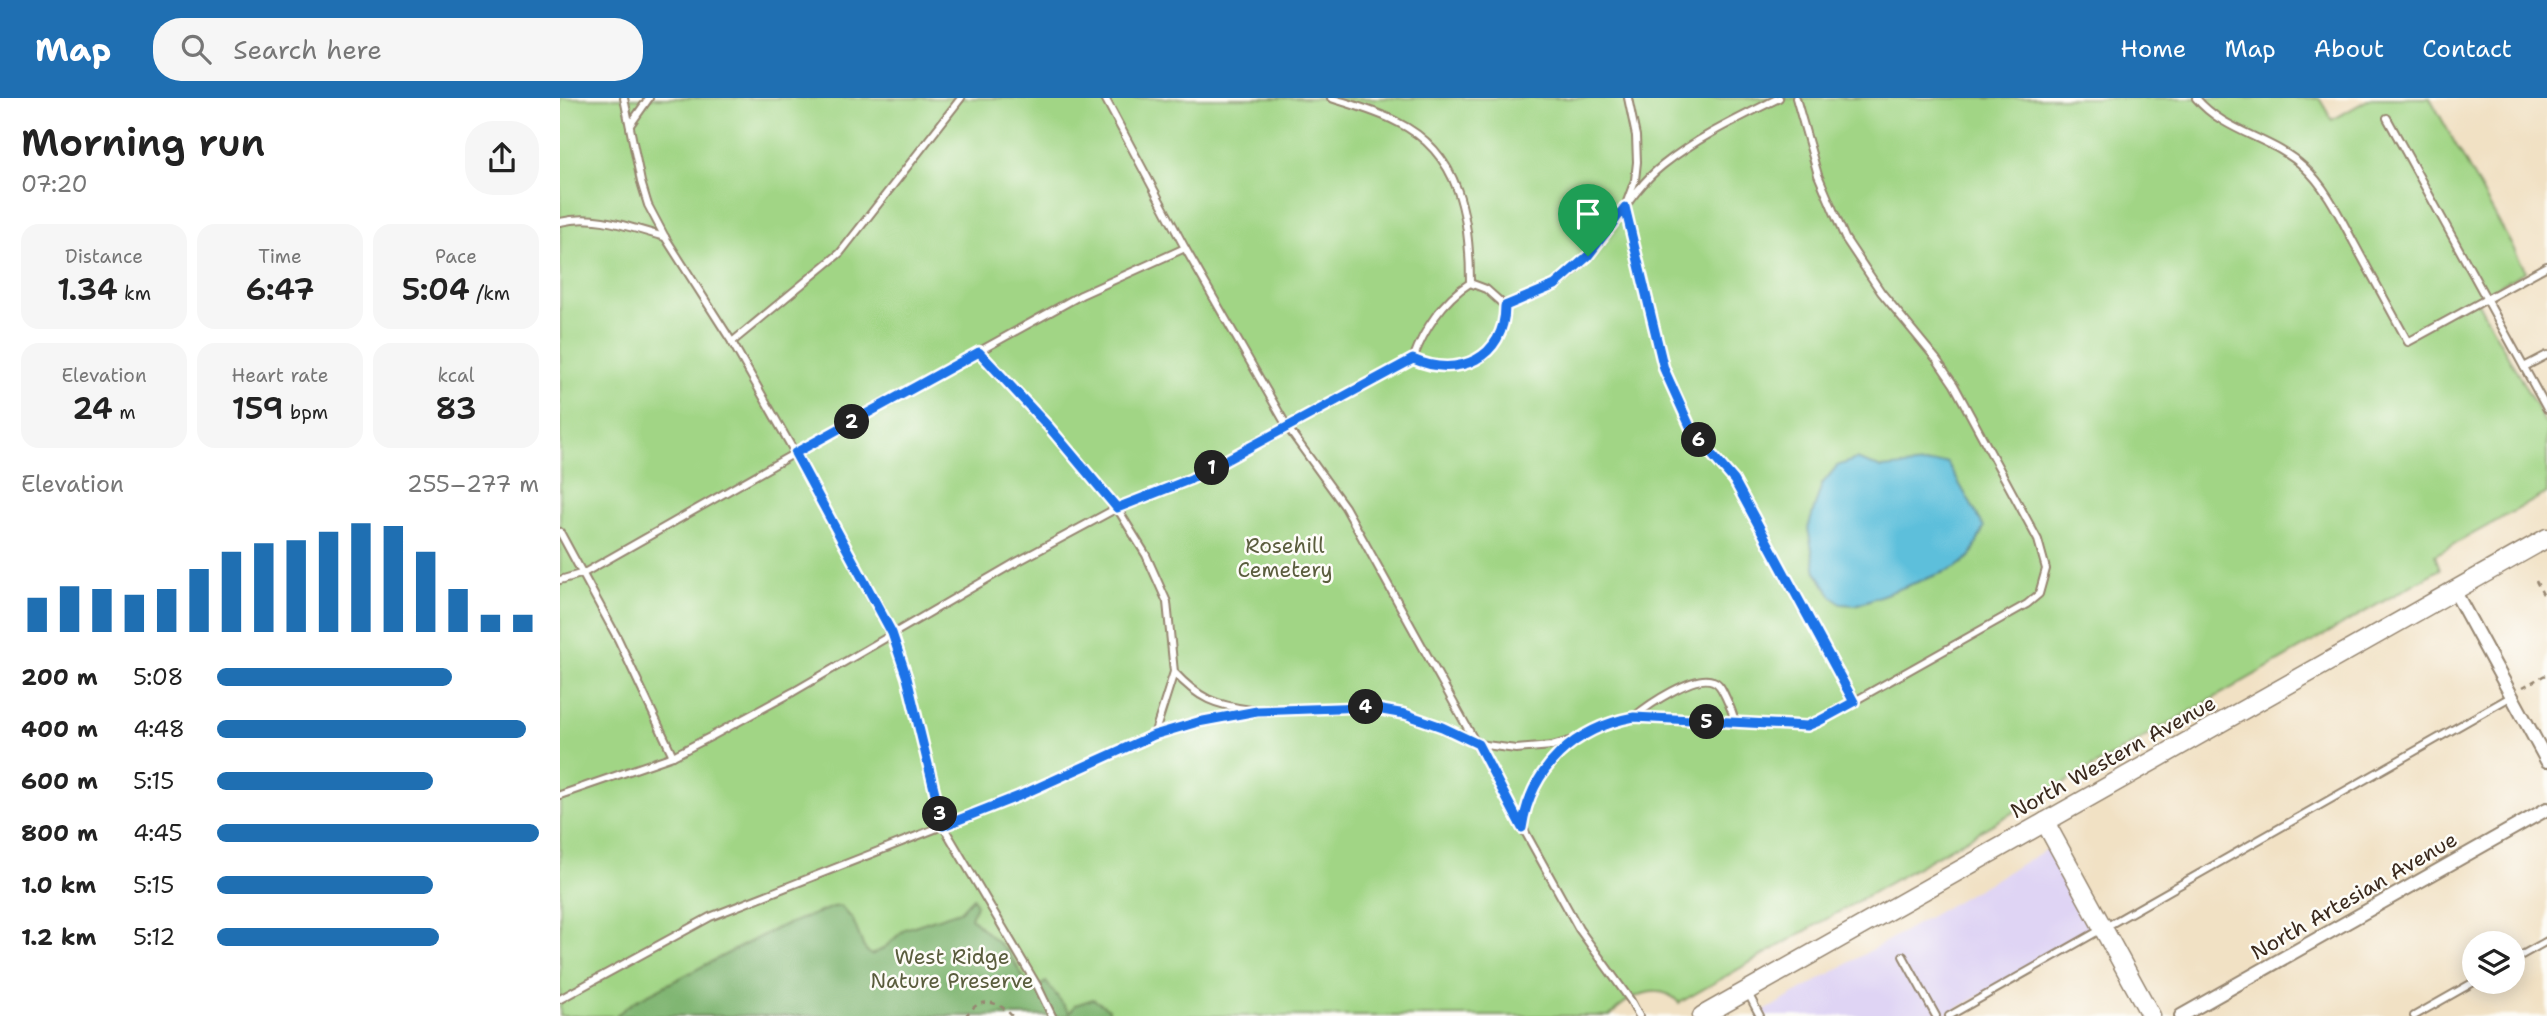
<!DOCTYPE html>
<meta charset="utf-8">
<style>
:root{--surface:#fff;--page:#f6f6f6;--text:#222;--muted:#767676;--accent:#1f6fb2}
body{margin:0;font-family:"Shantell Sans",sans-serif;background:var(--page);color:var(--text);height:100vh;display:flex;flex-direction:column;font-size:26px;white-space:nowrap}
*{box-sizing:border-box;margin:0}
p{font-size:23px;color:var(--muted)}
.icon{flex:none;width:38px;height:38px;fill:none;stroke:currentColor;stroke-width:2;stroke-linecap:round;stroke-linejoin:round}
.map{position:relative;flex:1;overflow:hidden}
.sheet{display:flex;flex-direction:column;background:var(--surface);width:560px}
.sheet>*{flex:none}
.tools{position:absolute;left:1902px;top:833px;display:grid;gap:14px}
.tools a{display:grid;place-items:center;width:63px;height:63px;border-radius:50%;background:var(--surface);box-shadow:0 4px 18px #0003;font-size:35px}
.pin{position:absolute;display:grid;place-items:center;width:60px;height:60px;color:#fff;margin:-72px -30px;border-radius:50% 50% 50% 0;rotate:-45deg;box-shadow:0 0 7px #0007}
.pin .icon{rotate:45deg}
.km{position:absolute;width:35px;height:35px;margin:-18px;border-radius:50%;background:#222;color:#fff;font-size:19px;line-height:35px;text-align:center}
.round{display:grid;place-items:center;flex:none;width:74px;height:74px;border-radius:28px;background:var(--page)}
.overview{display:flex;align-items:center;justify-content:space-between;height:119px;padding:0 21px}
h1{font-size:38px;font-weight:600;line-height:52px}
.figures{display:grid;grid-template-columns:repeat(3,1fr);gap:10px;height:119px;padding:7px 21px}
.figures div{display:grid;align-content:center;border-radius:18px;background:var(--page);text-align:center}
.figures b{font-size:30px;font-weight:600}
.figures small{font-size:19px;font-weight:400}
.figures p{font-size:19px}
.chart{height:196px;padding:14px 21px}
.chart p{display:flex;justify-content:space-between}
.chart svg{width:100%;height:126px;margin-top:7px;stroke:var(--accent);stroke-width:6}
ul{padding:0 21px;list-style:none;font-size:23px}
li{display:grid;grid-template-columns:112px 84px 1fr;align-items:center;height:52px}
li i{height:18px;border-radius:9px;background:var(--accent)}
header{display:flex;align-items:center;gap:42px;box-sizing:border-box;height:98px;padding:0 35px;background:var(--accent);color:#fff}
header strong{font-size:33px}
nav{display:flex;gap:38px;margin-inline-start:auto;font-size:24px}
.search{width:490px;height:63px;background:var(--page);display:flex;align-items:center;gap:18px;box-sizing:border-box;padding:0 24px;border-radius:28px;color:var(--muted);font-size:26px}
main{display:flex;flex:1;min-height:0}
.map>svg:first-child{display:block}
</style>
<header>
<strong>Map</strong>
<div class="search"><svg class="icon" aria-label="search" viewBox="0 0 24 24"><circle cx="10" cy="10" r="6"/><path d="M15 15l6 6"/></svg>Search here</div>
<nav><a>Home</a><a>Map</a><a>About</a><a>Contact</a></nav>
</header>
<main>
<section class="sheet">
<div class="overview"><div><h1>Morning run</h1><p>07:20</p></div><a class="round"><svg class="icon" aria-label="share" viewBox="0 0 24 24"><path d="M12 15V3M7 8l5-5 5 5M5 13v7h14v-7"/></svg></a></div>
<div class="figures">
<div><p>Distance</p><b>1.34<small> km</small></b></div>
<div><p>Time</p><b>6:47</b></div>
<div><p>Pace</p><b>5:04<small> /km</small></b></div>
</div>
<div class="figures">
<div><p>Elevation</p><b>24<small> m</small></b></div>
<div><p>Heart rate</p><b>159<small> bpm</small></b></div>
<div><p>kcal</p><b>83</b></div>
</div>
<div class="chart"><p><span>Elevation</span>255–277 m</p>
<svg viewBox="0 0 160 44" preserveAspectRatio="none"><path d="M5 44V32M15 44V28M25 44V29M35 44V31M45 44V29M55 44V22M65 44V16M75 44V13M85 44V12M95 44V9M105 44V6M115 44V7M125 44V16M135 44V29M145 44V38M155 44V38"/></svg>
</div>
<ul>
<li><b>200 m</b>5:08<i style="width:73%"></i></li>
<li><b>400 m</b>4:48<i style="width:96%"></i></li>
<li><b>600 m</b>5:15<i style="width:67%"></i></li>
<li><b>800 m</b>4:45<i style="width:100%"></i></li>
<li><b>1.0 km</b>5:15<i style="width:67%"></i></li>
<li><b>1.2 km</b>5:12<i style="width:69%"></i></li>
</ul>
</section>
<div class="map">
<svg width="1987" height="918" viewBox="0 0 1987 918">
<rect width="100%" height="100%" fill="#fdfcf7"/>
<filter id="ink" filterUnits="userSpaceOnUse"><feTurbulence type="fractalNoise" baseFrequency=".0143" numOctaves="2"/><feDisplacementMap in="SourceGraphic" scale="14" xChannelSelector="R" yChannelSelector="G"/><feConvolveMatrix kernelMatrix="1 2 1 2 8 2 1 2 1" color-interpolation-filters="sRGB"/></filter>
<filter id="wash" filterUnits="userSpaceOnUse"><feTurbulence type="fractalNoise" baseFrequency=".00686" numOctaves="4" result="noise"/><feDisplacementMap in="SourceGraphic" scale="28" xChannelSelector="R" yChannelSelector="G"/><feGaussianBlur stdDeviation="1.57" result="paint"/><feColorMatrix in="noise" values="0 0 0 0 0 0 0 0 0 0 0 0 0 0 0 0 0 1.4 0 .05"/><feComposite in="paint" operator="in"/></filter>
<g filter="url(#wash)">
<rect width="100%" height="100%" fill="#f1e1c4"/>
<polygon fill="#dfd4f4" points="1496,746 1541,830 1383,918 1196,918"/>
<path fill="#a1d585" stroke="#6e8052" stroke-width="2" d="M0 0H1759L1772 22 1811 0H1870L1966 173 1916 201 1987 328V395L1875 457 1880 471 1119 905C1100 882 1066 899 1050 918H0Z"/>
<polygon fill="#80b672" stroke="#5e7048" stroke-width="2" points="413,799 416,807 411,820 449,855 471,893 486,884 510,915 515,907 533,901 549,911 548,918 55,918 75,903 217,830 273,809 281,808 293,822 304,850 311,857 323,851 345,831 400,813"/>
<polygon fill="#5dbfdb" stroke="#4c747c" stroke-width="2" points="1296,361 1322,370 1387,364 1424,429 1411,458 1395,470 1296,507 1281,506 1272,498 1256,474 1248,430 1262,386 1277,368"/>
</g>
<g filter="url(#ink)">
<g fill="none" stroke-linecap="round" stroke-linejoin="round">
<defs>
<g id="lane">
<polyline points="64,0 81,84 88,107 105,139 172,244 235,355 332,535 347,580 383,728 478,889 492,918"/>
<polyline points="545,0 625,150 728,330 785,409 1019,831 1071,903 1079,918"/>
<path d="M771 0C793 7 816 13 837 24 901 55 910 121 910 185 883 202 864 231 853 261"/>
<polyline points="1068,0 1076,38 1077,64 1075,82 1065,109 1104,271 1133,335 1174,382 1294,604"/>
<path d="M1636 0C1665 35 1712 39 1744 69 1766 89 1780 119 1794 145 1812 178 1830 211 1848 244L1987 168"/>
<polyline points="1827,20 1987,311"/>
<polyline points="70,27 89,0"/>
<path d="M0 124C35 115 71 130 105 139"/>
<polyline points="910,185 926,191 945,208"/>
<polyline points="172,244 280,155 401,0"/>
<polyline points="419,254 488,328 557,410 586,457 607,504 614,574 594,637"/>
<polyline points="1964,269 1987,257"/>
<polyline points="0,434 58,541 113,658"/>
<polyline points="0,482 24,475 235,355 521,197 625,150"/>
<path d="M614 574C639 601 655 607 691 612"/>
<path d="M1074 619C1088 607 1135 575 1153 583 1160 585 1163 594 1166 600 1170 609 1174 616 1175 626"/>
<path d="M0 697 113 658 152 638 233 594 453 466 557 410 631 381 853 261C898 281 945 260 945 208 961 201 980 196 995 187 1041 159 1061 100 1103 67 1138 39 1179 20 1219 0"/>
<path d="M962 729C968 691 986 666 1015 642"/>
<polyline points="1343,858 1376,918"/>
<polyline points="1953,862 1987,843"/>
<polyline points="1188,895 1200,918"/>
<polyline points="0,901 150,819 459,698 594,637 638,624 697,613 805,609 845,616 882,629 918,646 956,651 992,648 1016,641 1047,626 1074,619 1231,628 1247,628 1259,623 1467,506 1479,496 1486,471 1478,442 1394,287 1377,262 1321,194 1285,140 1258,77 1236,0"/>
<polyline points="1389,918 1952,598"/>
<polyline points="1854,918 1914,884"/>
</g>
<g id="street">
<polyline points="1894,492 1987,663"/>
<polyline points="1621,918 1987,711"/>
</g>
<g id="secondary">
<polyline points="1485,724 1591,918"/>
<polyline points="1142,918 1987,440"/>
</g>
</defs>
<use href="#lane" stroke="#968671" stroke-width="10"/>
<use href="#street" stroke="#968671" stroke-width="16"/>
<use href="#secondary" stroke="#968671" stroke-width="21"/>
<g stroke="#968671" stroke-width="2.5" stroke-dasharray="5 5" stroke-linecap="butt">
<polyline points="1976,483 1987,504"/>
<polyline points="1963,589 1987,576"/>
<path d="M406 918C419 898 438 902 452 918"/>
</g>
<use href="#lane" stroke="#fff" stroke-width="6"/>
<use href="#street" stroke="#fff" stroke-width="12"/>
<use href="#secondary" stroke="#fff" stroke-width="18"/>
</g>
</g>
<g fill="none" stroke-linecap="round" stroke-linejoin="round" filter="url(#ink)">
<defs>
<path id="route" d="M1065 109 1104 271 1133 335 1174 382 1294 604 1259 623 1247 628 1074 619C1015 630 971 669 962 730L918 646 882 629 845 616 805 609 697 613 638 624 594 637 459 698 383 728 347 580 332 535 235 355 419 254 488 328 557 410 631 381 853 261C898 281 945 260 945 208L995 187 1028 158Z"/>
</defs>
<use href="#route" stroke="#fff" stroke-width="14"/>
<use href="#route" stroke="#1a73e8" stroke-width="9"/>
</g>
<g text-anchor="middle" dominant-baseline="central" stroke-width="5" stroke-linejoin="round" paint-order="stroke">
<g font-size="21" fill="#5a5d3d" stroke="#fdfcf7">
<text x="725" y="448">Rosehill<tspan x="725" dy="24">Cemetery</tspan></text>
<text x="392" y="859">West Ridge<tspan x="392" dy="24">Nature Preserve</tspan></text>
</g>
<g font-size="21" fill="#3b2a1e" stroke="#fdfcf7">
<text transform="translate(1553 659) rotate(-29)">North Western Avenue</text>
<text transform="translate(1794 798) rotate(-30)">North Artesian Avenue</text>
</g>
</g>
</svg>
<div class="tools">
<a><svg class="icon" aria-label="layers" viewBox="0 0 24 24"><path d="M12 4l9 5-9 5-9-5zM3 14l9 5 9-5"/></svg></a>
</div>
<div class="pin" style="left:1028px;top:158px;background:#1e9e55"><svg class="icon" aria-label="arrive" viewBox="0 0 24 24"><path d="M6 21V4h12l-3 4 3 4H6"/></svg></div>
<b class="km" style="left:652px;top:370px">1</b>
<b class="km" style="left:292px;top:324px">2</b>
<b class="km" style="left:380px;top:716px">3</b>
<b class="km" style="left:806px;top:609px">4</b>
<b class="km" style="left:1147px;top:624px">5</b>
<b class="km" style="left:1139px;top:342px">6</b>
</div>
</main>
